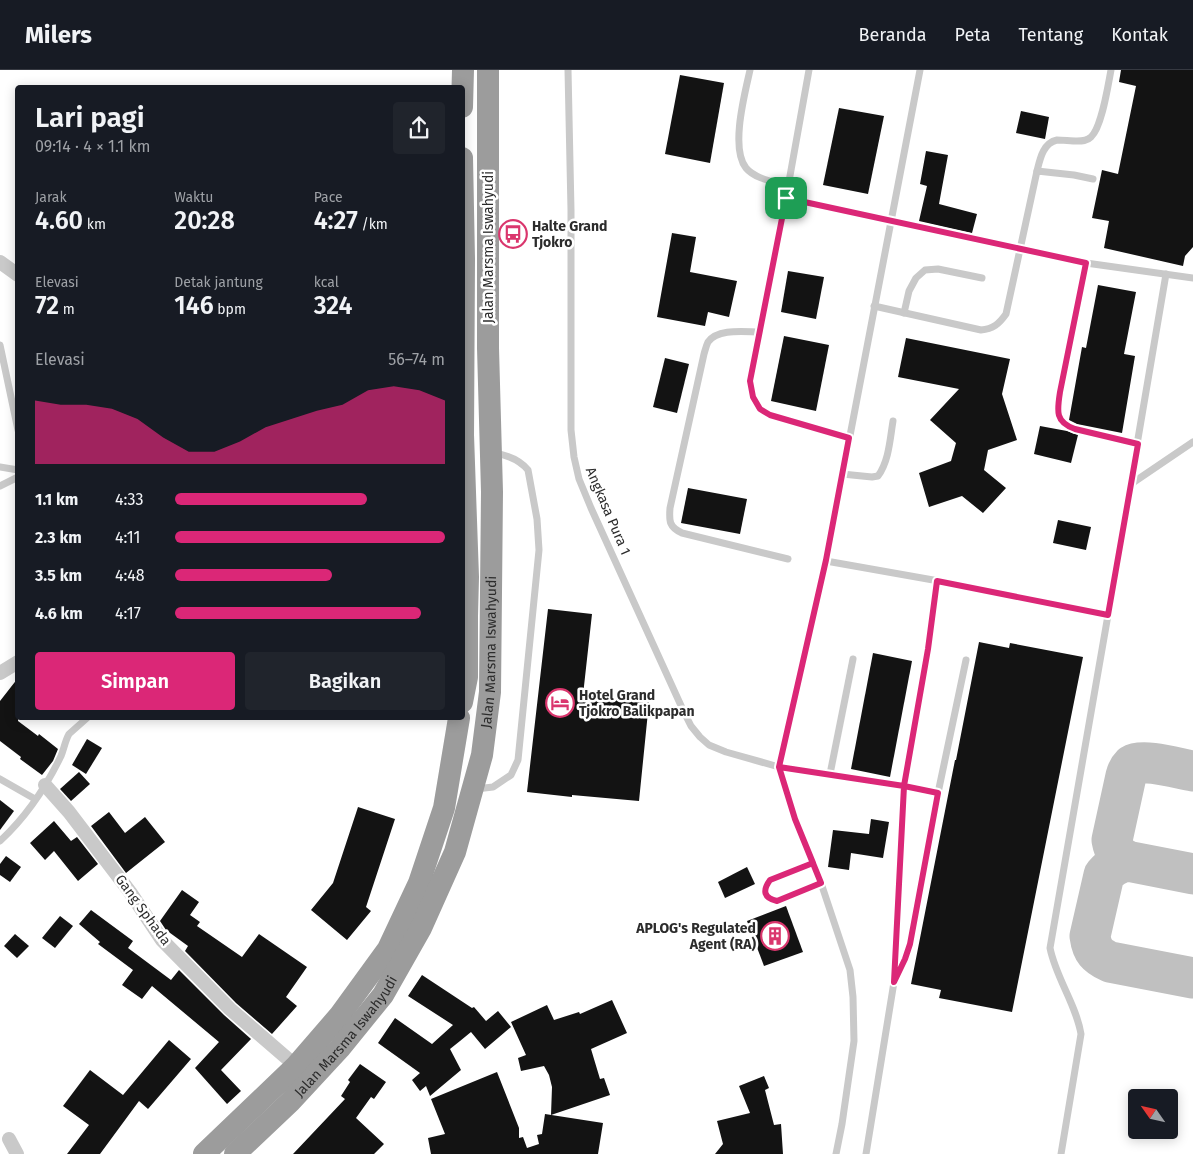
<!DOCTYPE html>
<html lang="id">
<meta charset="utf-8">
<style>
:root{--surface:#171b24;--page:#20242c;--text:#f1f3f6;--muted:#9ea1a6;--line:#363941;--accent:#db2777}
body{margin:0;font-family:"Fira Sans",sans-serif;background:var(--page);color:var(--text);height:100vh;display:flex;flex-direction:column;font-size:19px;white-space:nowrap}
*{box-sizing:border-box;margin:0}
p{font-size:16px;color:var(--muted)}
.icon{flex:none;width:28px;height:28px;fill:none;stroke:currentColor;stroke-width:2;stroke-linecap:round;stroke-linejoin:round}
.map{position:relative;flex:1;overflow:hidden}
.panel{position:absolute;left:15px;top:15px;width:450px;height:635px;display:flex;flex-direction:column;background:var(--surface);border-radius:5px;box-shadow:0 2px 12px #0003}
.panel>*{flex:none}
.needle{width:32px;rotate:304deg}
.fabs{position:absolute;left:1128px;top:1019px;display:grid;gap:10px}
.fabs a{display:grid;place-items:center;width:50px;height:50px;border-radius:5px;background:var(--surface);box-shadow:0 2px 12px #0003;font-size:25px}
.pin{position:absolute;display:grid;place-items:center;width:42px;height:42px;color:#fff;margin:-21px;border-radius:10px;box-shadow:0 2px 8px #0006}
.round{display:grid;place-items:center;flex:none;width:52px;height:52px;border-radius:5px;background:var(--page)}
.overview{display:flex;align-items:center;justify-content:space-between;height:85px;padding:0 20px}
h1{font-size:28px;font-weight:600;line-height:38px}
.figures{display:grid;grid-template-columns:repeat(3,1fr);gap:8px;height:85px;padding:5px 20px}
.figures div{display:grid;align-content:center}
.figures b{font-size:25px;font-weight:600}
.figures small{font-size:14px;font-weight:400}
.figures p{font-size:14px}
.chart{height:140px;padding:10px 20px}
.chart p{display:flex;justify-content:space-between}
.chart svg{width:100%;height:90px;margin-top:5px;fill:var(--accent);opacity:.7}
.cta{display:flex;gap:10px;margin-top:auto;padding:10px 20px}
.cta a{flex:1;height:58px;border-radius:5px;background:var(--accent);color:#fff;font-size:20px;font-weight:600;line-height:58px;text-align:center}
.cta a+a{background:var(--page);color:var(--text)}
ul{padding:0 20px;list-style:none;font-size:16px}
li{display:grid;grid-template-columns:80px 60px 1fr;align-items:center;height:38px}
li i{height:12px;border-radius:6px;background:var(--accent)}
header{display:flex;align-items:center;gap:30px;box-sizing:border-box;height:70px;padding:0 25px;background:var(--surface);border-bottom:1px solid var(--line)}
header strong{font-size:24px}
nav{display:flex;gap:28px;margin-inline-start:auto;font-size:18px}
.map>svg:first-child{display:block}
</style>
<header>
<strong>Milers</strong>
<nav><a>Beranda</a><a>Peta</a><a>Tentang</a><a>Kontak</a></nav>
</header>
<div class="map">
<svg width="1193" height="1084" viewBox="0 0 1193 1084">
<rect width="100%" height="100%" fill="#fff"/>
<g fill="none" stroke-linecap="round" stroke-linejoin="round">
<g stroke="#c0c0c0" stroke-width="41">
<path d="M1127 791C1117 785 1114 781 1112 770L1126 706C1127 702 1129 698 1132 695 1143 688 1180 699 1193 701"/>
<path d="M1193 804 1127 791C1116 794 1111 797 1104 805L1090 866C1092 881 1097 886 1110 892L1193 908"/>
</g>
</g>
<g fill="#131313">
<polygon points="1121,0 1193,0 1193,177 1185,186 1183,196 1104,178 1109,151 1092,148 1102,100 1118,104 1136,16 1119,12"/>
<polygon points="680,5 724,13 710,93 665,84"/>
<polygon points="839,38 884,46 868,124 823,115"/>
<polygon points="1021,41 1049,47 1045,69 1016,63"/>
<polygon points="926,81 948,85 939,134 977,144 972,163 919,151 927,116 920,114"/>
<polygon points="672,163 696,167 690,202 737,211 729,247 708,242 705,256 657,247"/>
<polygon points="788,201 824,207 816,249 781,242"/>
<polygon points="1098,215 1136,222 1124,284 1135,286 1122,363 1077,354 1069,350 1082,277 1086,278"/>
<polygon points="784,266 829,275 816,341 771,331"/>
<polygon points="906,268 1010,289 1002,324 1017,370 988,380 984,400 1006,418 983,443 962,426 929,437 919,403 951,391 956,373 930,350 959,319 898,307"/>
<polygon points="665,288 689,294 677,343 653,337"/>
<polygon points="1040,356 1067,361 1078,365 1071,393 1034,384"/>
<polygon points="688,418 747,429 740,464 681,453"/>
<polygon points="1058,450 1091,457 1086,480 1053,473"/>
<polygon points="548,539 592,544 583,625 649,632 639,731 572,725 572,727 527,722"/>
<polygon points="979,572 1009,578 1010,573 1083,587 1012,942 939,928 941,920 911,914 955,690 956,690"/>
<polygon points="873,583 912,591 890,707 851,699"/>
<polygon points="18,608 18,651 38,666 39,664 58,679 53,691 42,705 20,689 21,687 0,671 0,631"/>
<polygon points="87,669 102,678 86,704 72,695"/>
<polygon points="79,702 90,714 71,731 60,719"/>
<polygon points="0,730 14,741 0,760"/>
<polygon points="358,737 395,749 366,837 371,841 347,870 311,840 333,813"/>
<polygon points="109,742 125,763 145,747 165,772 126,803 91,756"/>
<polygon points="871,749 889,752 883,788 851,783 849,800 828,797 833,760 869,764"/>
<polygon points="54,751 71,771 77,767 98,794 78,811 54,781 45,790 30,773"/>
<polygon points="6,786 21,797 10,812 0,805 0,794"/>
<polygon points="747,797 755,814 725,828 718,812"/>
<polygon points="182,820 199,832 190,845 200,852 197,856 242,887 259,864 307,897 286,927 297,936 272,964 236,933 185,881 188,876 166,860 160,851"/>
<polygon points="786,836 803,882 764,896 747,851"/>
<polygon points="91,840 133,871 128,878 171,910 179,900 224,945 251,969 221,1000 241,1021 227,1034 195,998 219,972 152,916 142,929 122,915 133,900 98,874 100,872 79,854"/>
<polygon points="60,846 73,856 55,878 42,868"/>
<polygon points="15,864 29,876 17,888 4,876"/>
<polygon points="422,905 472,938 474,937 486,951 498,941 511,957 485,979 471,962 460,971 450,979 461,1000 430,1026 426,1016 420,1021 412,1010 420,1003 378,973 395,948 432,974 453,955 408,926"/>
<polygon points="612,930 627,963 591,979 600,1009 604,1008 610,1025 551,1045 552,1017 549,1005 544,996 521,1001 518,988 526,985 511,952 547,935 554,950 579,942 580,944"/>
<polygon points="169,970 191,989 148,1039 139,1031 100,1084 67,1084 89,1055 63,1036 90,1000 123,1025"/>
<polygon points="360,994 386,1012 374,1029 371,1027 356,1048 384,1074 374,1084 293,1084 345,1029 341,1026 350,1012 348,1010"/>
<polygon points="497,1002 519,1058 519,1068 523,1067 527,1078 539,1074 537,1065 542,1064 545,1044 603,1053 598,1084 431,1084 428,1068 445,1064 431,1029"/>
<polygon points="764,1006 769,1018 765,1020 774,1055 781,1054 783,1084 715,1084 723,1074 717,1051 750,1043 739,1016"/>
</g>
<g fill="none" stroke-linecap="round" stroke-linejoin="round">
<g stroke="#c9c9c9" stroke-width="7">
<polyline points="568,0 571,140 571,360 574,387 579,409 591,438 683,640 691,656 700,667 709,675 726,682 779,697 904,716 894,912 866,1084"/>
<path d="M750 0C745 23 730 78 746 98 755 109 775 112 788 116"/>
<polyline points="809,0 786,128 750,311 753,327 760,339 771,345 849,368"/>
<path d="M1037 101C1040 89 1043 73 1057 70 1063 70 1071 71 1077 71 1082 71 1087 71 1091 67 1102 57 1108 15 1111 0"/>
<polyline points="786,128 891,150 1019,179 1086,193 1193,208"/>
<path d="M1086 193 1059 323C1057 341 1055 352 1075 359L1138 374"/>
<path d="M874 236 981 260C993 259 999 254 1006 244L1037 101 1074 105 1093 109"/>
<polyline points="904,243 909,221 916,208 925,200 938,199 982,208"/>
<path d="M760 262C745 262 718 258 708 272 706 276 705 281 704 284L670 438C669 451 669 457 682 463L788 489"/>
<polyline points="0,275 18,360"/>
<polyline points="0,397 18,400"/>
<path d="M842 404 872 407 878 406C889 391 890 369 893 351"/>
<polyline points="1131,414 1193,372"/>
<polyline points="0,416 18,407"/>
<polyline points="826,491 967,516 1108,545"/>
<polyline points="937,511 928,579 904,716 938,723"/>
<polyline points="830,704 853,589"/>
<polyline points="0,709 35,729"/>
<path d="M476 719 493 717 511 705 518 690 539 480 537 449 528 400C519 389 507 385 494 383"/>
<path d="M0 771C25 748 46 717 61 686 64 679 65 671 69 664L87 648"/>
<path d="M813 793 770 810C762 821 764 828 777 831L821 813"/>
<polyline points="896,908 905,889 910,874 938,723 966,590"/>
<polyline points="836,1084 842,1054 854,971 853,927 850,900 821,813 795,749 779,697 826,491 920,0"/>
<path d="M1061 1084 1081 964C1076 934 1056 908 1050 878L1108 545 1166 204"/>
</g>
<g stroke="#c9c9c9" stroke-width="14">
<polyline points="0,192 18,205"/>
<polyline points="0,603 18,592"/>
<polyline points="45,715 69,742 130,822 162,870 230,939 296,996"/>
<polyline points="9,1069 17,1084"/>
</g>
<g stroke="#9c9c9c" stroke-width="22">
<polyline points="462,37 463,0"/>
<polyline points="462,88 464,189 463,365 468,507 467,546 467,607 462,632"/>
<polyline points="204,1084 296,996 340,945 388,879 419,813 444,738 459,648"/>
<path id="s1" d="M235 1084 290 1032 340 978 383 925 421 858 455 782 482 685 490 622 492 422 488 278V0"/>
</g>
</g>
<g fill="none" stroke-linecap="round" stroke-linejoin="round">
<defs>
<path id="route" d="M786 128 750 311 753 327 760 339 770 345 849 368 826 490 779 697 795 749 813 793 770 810C762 821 764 828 777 831L821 813 795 749 779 697 904 716 894 912 905 889 910 874 938 723 904 716 928 579 937 511 1108 545 1138 374 1075 359C1055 352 1057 341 1060 322L1086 193 786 128"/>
</defs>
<use href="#route" stroke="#fff" stroke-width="10"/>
<use href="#route" stroke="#db2777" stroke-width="6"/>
</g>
<defs>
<symbol id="bus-ring" viewBox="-11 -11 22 22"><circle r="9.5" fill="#fff" stroke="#da366d" stroke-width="1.5"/><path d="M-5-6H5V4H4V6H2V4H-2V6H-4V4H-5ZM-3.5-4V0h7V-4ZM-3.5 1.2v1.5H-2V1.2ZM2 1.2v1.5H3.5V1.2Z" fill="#da366d"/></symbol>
<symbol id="hotel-ring" viewBox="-11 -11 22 22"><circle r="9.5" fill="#fff" stroke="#da366d" stroke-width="1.5"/><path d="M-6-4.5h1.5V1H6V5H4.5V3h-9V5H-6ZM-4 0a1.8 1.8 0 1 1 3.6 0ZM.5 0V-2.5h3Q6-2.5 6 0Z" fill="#da366d"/></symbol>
<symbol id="building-ring" viewBox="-11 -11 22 22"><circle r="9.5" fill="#fff" stroke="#da366d" stroke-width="1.5"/><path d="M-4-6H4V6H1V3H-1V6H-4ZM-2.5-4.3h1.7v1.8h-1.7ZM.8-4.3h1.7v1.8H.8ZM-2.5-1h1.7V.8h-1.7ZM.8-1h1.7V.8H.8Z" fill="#da366d"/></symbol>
</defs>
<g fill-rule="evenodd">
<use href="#bus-ring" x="497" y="148" width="32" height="32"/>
<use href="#hotel-ring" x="544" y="617" width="32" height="32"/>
<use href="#building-ring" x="759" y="850" width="32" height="32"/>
</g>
<g text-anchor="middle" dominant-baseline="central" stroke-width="5" stroke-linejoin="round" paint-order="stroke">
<g font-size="14" font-weight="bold" fill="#2c2c2c" stroke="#fff" text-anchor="start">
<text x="532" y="156">Halte Grand<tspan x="532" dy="16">Tjokro</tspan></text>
<text x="579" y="625">Hotel Grand<tspan x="579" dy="16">Tjokro Balikpapan</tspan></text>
<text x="756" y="858" text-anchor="end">APLOG's Regulated<tspan x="756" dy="16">Agent (RA)</tspan></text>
</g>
<g font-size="14" fill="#2c2c2c" stroke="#fff">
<text transform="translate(488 177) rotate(-90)">Jalan Marsma Iswahyudi</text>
<text transform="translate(608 441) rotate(67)">Angkasa Pura 1</text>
<text stroke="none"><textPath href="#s1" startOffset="582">Jalan Marsma Iswahyudi</textPath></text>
<text transform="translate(143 840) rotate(54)">Gang Sphada</text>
<text stroke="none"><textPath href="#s1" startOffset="162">Jalan Marsma Iswahyudi</textPath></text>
</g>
</g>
</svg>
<div class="fabs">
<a><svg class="needle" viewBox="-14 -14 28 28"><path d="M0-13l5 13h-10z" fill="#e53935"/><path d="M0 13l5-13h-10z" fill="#9ea1a6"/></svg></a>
</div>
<div class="pin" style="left:786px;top:128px;background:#1e9e55"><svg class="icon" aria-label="arrive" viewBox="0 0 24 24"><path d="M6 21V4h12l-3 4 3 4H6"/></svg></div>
<section class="panel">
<div class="overview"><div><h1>Lari pagi</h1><p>09:14 · 4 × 1.1 km</p></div><a class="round"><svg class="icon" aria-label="share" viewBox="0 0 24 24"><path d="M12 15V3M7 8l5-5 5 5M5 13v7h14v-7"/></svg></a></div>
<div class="figures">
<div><p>Jarak</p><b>4.60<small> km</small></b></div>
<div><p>Waktu</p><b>20:28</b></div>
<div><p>Pace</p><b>4:27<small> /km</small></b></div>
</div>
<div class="figures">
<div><p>Elevasi</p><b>72<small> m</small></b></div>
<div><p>Detak jantung</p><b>146<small> bpm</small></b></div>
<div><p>kcal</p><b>324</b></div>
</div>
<div class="chart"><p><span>Elevasi</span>56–74 m</p>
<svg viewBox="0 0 160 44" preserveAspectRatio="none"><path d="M0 44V13L10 15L20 15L30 17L40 22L50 31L60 38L70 38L80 33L90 26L100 22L110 18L120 15L130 8L140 6L150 8L160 13V44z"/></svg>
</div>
<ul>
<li><b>1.1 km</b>4:33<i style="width:71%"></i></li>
<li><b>2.3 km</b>4:11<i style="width:100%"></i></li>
<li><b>3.5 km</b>4:48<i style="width:58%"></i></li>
<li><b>4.6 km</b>4:17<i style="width:91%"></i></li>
</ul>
<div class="cta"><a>Simpan</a><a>Bagikan</a></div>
</section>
</div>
